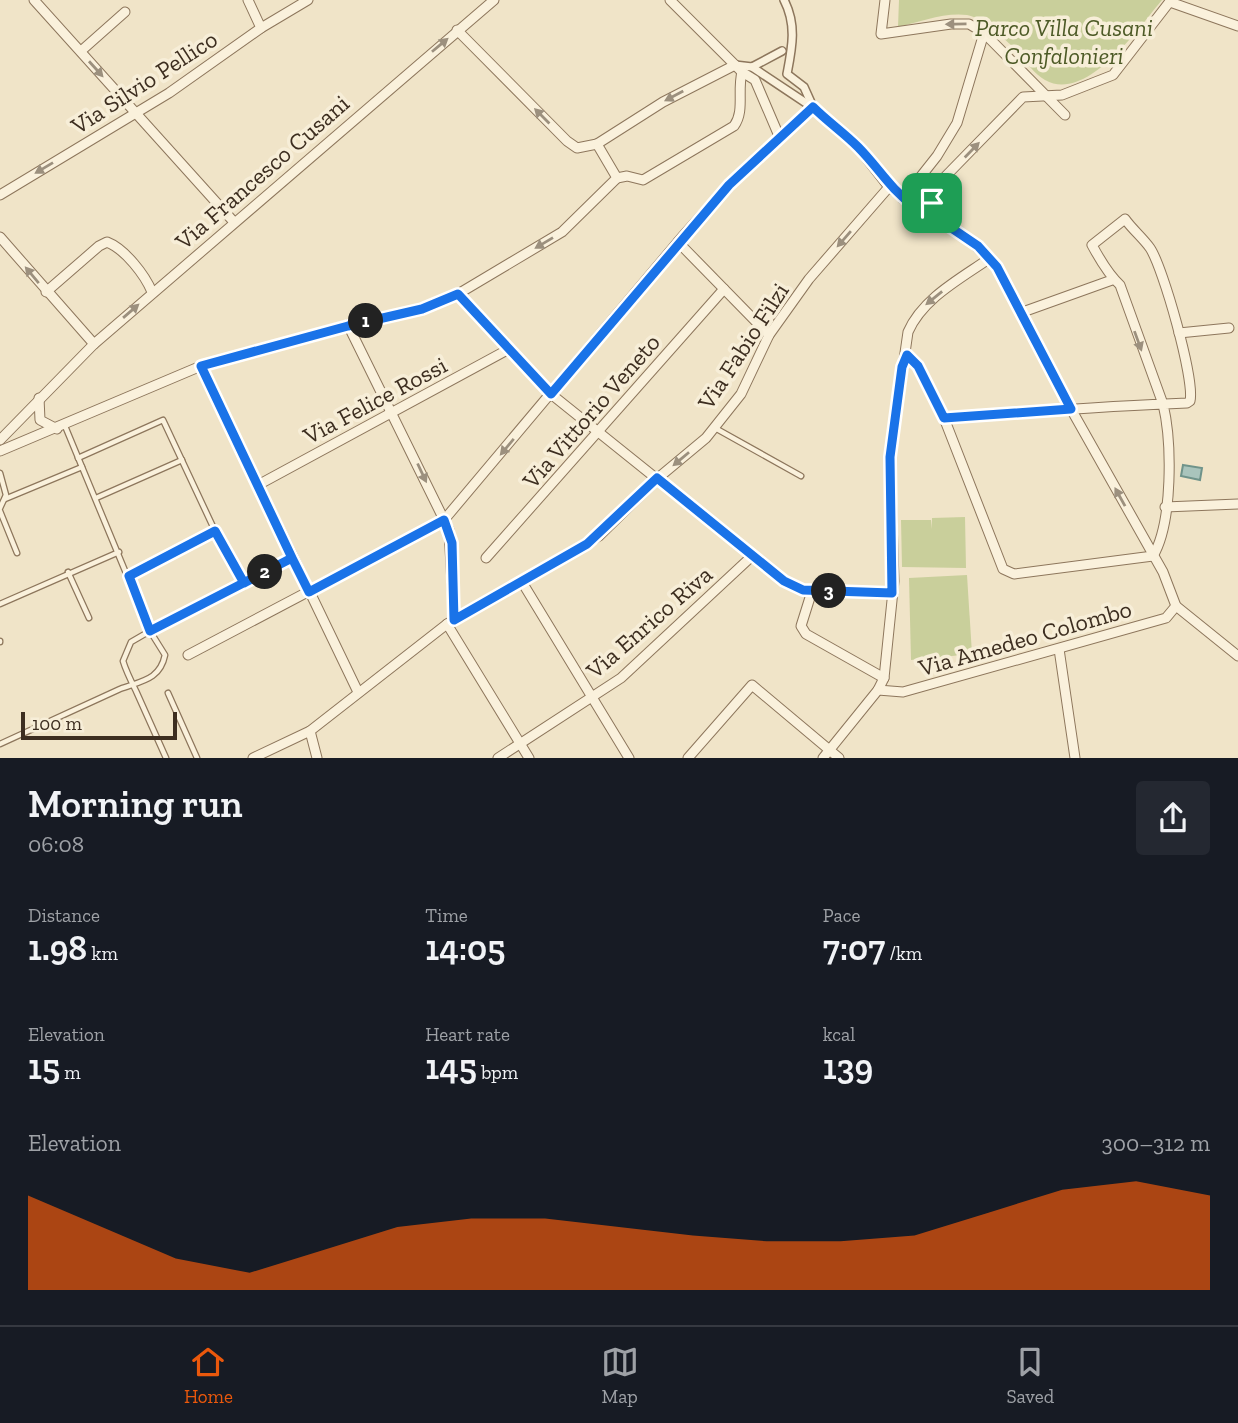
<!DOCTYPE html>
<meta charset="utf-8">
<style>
:root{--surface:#171b24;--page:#242831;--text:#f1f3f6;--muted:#9ea1a6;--line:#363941;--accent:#ea580c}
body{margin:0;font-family:"Zilla Slab",serif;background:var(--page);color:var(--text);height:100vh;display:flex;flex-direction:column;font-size:26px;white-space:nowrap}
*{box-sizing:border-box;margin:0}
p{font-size:23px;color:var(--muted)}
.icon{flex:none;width:38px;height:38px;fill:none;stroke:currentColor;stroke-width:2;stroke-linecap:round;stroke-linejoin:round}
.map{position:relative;height:758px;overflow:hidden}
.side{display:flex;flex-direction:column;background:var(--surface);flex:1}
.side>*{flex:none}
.scale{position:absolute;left:21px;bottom:18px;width:156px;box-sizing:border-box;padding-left:7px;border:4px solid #3d2e20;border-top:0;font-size:19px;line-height:24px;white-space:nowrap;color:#3d2e20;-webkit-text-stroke:5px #f7eed8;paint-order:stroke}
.pin{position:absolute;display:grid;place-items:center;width:60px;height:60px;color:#fff;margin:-30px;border-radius:14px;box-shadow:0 4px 10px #0006}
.km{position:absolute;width:35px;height:35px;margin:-18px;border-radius:50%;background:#222;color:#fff;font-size:19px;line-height:35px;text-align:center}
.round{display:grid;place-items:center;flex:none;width:74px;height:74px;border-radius:7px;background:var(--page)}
.head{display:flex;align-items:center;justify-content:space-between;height:119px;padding:0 28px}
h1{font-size:38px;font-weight:600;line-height:52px}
.stats{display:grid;grid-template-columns:repeat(3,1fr);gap:10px;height:119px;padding:7px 28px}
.stats div{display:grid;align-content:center}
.stats b{font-size:35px;font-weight:600}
.stats small{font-size:19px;font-weight:400}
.stats p{font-size:19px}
.chart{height:196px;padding:14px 28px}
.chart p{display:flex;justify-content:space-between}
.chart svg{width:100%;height:126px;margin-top:7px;fill:var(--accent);opacity:.7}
.menu{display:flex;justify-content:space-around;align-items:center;height:98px;border-top:2px solid var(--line);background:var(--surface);font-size:19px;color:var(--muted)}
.menu a{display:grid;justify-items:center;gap:4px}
.menu .on{color:var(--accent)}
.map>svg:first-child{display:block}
</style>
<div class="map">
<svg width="1238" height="758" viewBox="0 0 1238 758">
<rect width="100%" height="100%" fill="#f0e4c8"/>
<g fill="#c9cf9b">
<path d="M899 0H1162C1140 26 1087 104 1045 80 1033 73 1021 56 1011 45 999 34 983 18 967 15 945 12 919 22 898 27Z"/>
<polygon points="965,517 966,568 902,567 901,520 931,520 932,529 932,518"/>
<polygon points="967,575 972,654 911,660 909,578"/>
</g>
<polygon fill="#a9c4bc" stroke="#6f938a" stroke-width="2" points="1183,465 1202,468 1200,480 1181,476"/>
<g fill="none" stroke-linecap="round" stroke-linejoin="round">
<defs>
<g id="service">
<polyline points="65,426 150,631 292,558"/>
<polyline points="715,428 801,476"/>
<polyline points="78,458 163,420 215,531 244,583"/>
<polyline points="0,473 6,495 0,508"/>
<polyline points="96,498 182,460"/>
<polyline points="5,499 82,467"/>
<polyline points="0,511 17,553"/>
<polyline points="68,572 89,618"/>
<polyline points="129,576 215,531"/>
<polyline points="0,604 119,552"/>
<polyline points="0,641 0,642"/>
<polyline points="168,693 197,758"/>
<path d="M0 744 120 689C141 681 160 680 165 655L150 631 131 642 123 661C126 671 131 681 136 691L166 758"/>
</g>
<g id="pedestrian">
<path d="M784 0C797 25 792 48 787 74L804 87 813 107"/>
<polyline points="735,65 752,67 782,51"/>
<polyline points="752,67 809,105"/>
</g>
<g id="minor">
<polyline points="34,0 233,221"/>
<polyline points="248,0 261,28"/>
<polyline points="670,0 742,72 755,80 779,136"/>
<polyline points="885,0 881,34 951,24 969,24 984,33 1065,115"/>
<polyline points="1170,2 1238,26"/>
<polyline points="457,30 567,141 577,148 597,144"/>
<polyline points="81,51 125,12"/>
<path d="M617 178 627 176 643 180 734 126C745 111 737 91 742 72"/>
<polyline points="0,195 169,93 261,28 308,0"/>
<polyline points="903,199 937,156 957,123 984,33"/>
<polyline points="932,203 939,183 1023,97 1062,95 1113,75 1171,0"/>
<polyline points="0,237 94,344"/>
<polyline points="678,242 769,335"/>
<path d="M46 292 99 246 107 242C125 249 145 275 152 292"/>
<polyline points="458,294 551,394 784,581 803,590 893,593"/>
<polyline points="1020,313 1112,280"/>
<polyline points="348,325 449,530 454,620"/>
<polyline points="1179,333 1229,328"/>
<polyline points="907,355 918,366 944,418 1003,569 1014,574 1153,556"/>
<polyline points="201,366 358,692"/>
<polyline points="39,398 40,420 57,429"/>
<path d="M944 418C1025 412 1106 406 1187 403L1190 401C1195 380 1163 267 1150 248 1143 238 1132 229 1125 219L1092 245C1099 258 1110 276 1120 285L1163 404C1172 442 1173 522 1153 556"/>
<polyline points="0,440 94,344 494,0"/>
<polyline points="0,451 201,366 348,325 422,309 458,294 562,232 617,178 597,144 663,102 735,65"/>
<polyline points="258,485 509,349"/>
<polyline points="1165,507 1238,504"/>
<polyline points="486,558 724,289"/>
<polyline points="522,582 629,758"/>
<polyline points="812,591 801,626 806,634 884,678"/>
<polyline points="447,624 529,758"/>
<polyline points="1059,649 1075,758"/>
<polyline points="188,655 444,520 682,237 729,185 813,107 857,146 889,187 971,241 997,267 1071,409 1163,572 1176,606 1238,656"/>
<polyline points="878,690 903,692 1166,618 1176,606"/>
<polyline points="310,731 317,758"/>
<polyline points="253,758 310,731 447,624 599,536 658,478 706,438 741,394 769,335 809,279 889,187"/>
<polyline points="498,758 621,678 751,557"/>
<polyline points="688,758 752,685 839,758"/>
<path d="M823 758 878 690 884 678 894 581 890 457 908 332C923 298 960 279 990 258"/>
</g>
</defs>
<use href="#service" stroke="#8d765c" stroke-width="7"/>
<use href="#pedestrian" stroke="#8d765c" stroke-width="10"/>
<use href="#minor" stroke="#8d765c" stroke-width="11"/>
<use href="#service" stroke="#faf1dc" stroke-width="4.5"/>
<use href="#pedestrian" stroke="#faf1dc" stroke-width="7"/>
<use href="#minor" stroke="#faf1dc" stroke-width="9"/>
</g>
<defs><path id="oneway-solid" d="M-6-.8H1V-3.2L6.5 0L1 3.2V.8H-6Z" transform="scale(1.75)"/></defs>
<g fill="#9c907e">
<use href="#oneway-solid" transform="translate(956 24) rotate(179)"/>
<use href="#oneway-solid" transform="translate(440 45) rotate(-40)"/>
<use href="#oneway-solid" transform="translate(96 69) rotate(48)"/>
<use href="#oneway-solid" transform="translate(674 96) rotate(152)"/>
<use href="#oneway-solid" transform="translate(542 116) rotate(-135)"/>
<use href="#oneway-solid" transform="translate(972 150) rotate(-46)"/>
<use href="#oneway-solid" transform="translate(44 168) rotate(149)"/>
<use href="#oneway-solid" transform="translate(844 239) rotate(131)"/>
<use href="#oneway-solid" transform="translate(544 243) rotate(149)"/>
<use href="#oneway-solid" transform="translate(32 275) rotate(-130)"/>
<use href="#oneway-solid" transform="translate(934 298) rotate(141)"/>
<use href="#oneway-solid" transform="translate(131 311) rotate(-41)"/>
<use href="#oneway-solid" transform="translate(1138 341) rotate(70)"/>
<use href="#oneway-solid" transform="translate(507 447) rotate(130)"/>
<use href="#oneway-solid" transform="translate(681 459) rotate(140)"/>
<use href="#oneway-solid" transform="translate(422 473) rotate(65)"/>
<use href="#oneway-solid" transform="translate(1120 497) rotate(-119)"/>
</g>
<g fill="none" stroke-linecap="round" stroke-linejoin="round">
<defs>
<path id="route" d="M932 203 914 206C890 189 878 167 858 147 844 133 827 121 813 107L729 185 551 394 458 294 422 309 348 326 201 366 292 558 150 631 129 576 215 531 244 583 288 560 292 558 309 592 444 520 452 543 454 620 587 544 657 478 784 581 803 590 892 593 890 457 902 367 907 355 918 366 944 418 1071 409 997 267 978 246 947 225 932 203"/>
</defs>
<use href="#route" stroke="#fff" stroke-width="14"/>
<use href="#route" stroke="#1a73e8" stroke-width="9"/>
</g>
<g text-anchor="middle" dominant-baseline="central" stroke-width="7" stroke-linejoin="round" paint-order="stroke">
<g font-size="24" font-style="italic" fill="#4d5a26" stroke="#f7eed8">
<text x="1064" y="27">Parco Villa Cusani<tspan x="1064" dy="28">Confalonieri</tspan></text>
</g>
<g font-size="24" fill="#3d2e20" stroke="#f7eed8">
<text transform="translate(144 82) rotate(-33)">Via Silvio Pellico</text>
<text transform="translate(262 172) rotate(-41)">Via Francesco Cusani</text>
<text transform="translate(743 346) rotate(-57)">Via Fabio Filzi</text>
<text transform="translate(375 400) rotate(-28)">Via Felice Rossi</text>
<text transform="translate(591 411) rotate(-49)">Via Vittorio Veneto</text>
<text transform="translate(649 622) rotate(-41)">Via Enrico Riva</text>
<text transform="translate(1025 638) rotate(-16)">Via Amedeo Colombo</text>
</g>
</g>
</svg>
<div class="scale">100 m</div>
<div class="pin" style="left:932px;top:203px;background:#1e9e55"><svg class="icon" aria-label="arrive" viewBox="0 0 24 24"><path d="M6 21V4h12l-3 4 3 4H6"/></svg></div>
<b class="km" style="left:366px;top:321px">1</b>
<b class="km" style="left:265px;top:572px">2</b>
<b class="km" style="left:829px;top:591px">3</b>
</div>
<section class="side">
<div class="head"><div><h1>Morning run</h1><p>06:08</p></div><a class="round"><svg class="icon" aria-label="share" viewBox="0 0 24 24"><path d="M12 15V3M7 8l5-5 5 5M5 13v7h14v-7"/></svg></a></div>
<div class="stats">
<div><p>Distance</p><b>1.98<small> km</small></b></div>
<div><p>Time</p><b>14:05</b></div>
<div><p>Pace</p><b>7:07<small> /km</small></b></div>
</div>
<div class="stats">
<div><p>Elevation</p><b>15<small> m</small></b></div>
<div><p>Heart rate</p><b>145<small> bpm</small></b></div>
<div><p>kcal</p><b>139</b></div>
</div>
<div class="chart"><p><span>Elevation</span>300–312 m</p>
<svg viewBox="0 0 160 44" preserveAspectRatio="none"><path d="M0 44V11L10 22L20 33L30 38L40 30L50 22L60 19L70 19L80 22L90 25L100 27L110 27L120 25L130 17L140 9L150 6L160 11V44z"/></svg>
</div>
</section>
<nav class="menu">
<a class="on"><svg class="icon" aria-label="home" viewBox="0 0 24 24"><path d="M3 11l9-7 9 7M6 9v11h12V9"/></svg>Home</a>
<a><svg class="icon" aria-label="map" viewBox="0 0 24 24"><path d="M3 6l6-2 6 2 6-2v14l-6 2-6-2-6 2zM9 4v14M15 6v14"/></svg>Map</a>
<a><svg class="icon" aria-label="saved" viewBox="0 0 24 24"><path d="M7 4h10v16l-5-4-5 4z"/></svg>Saved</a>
</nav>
